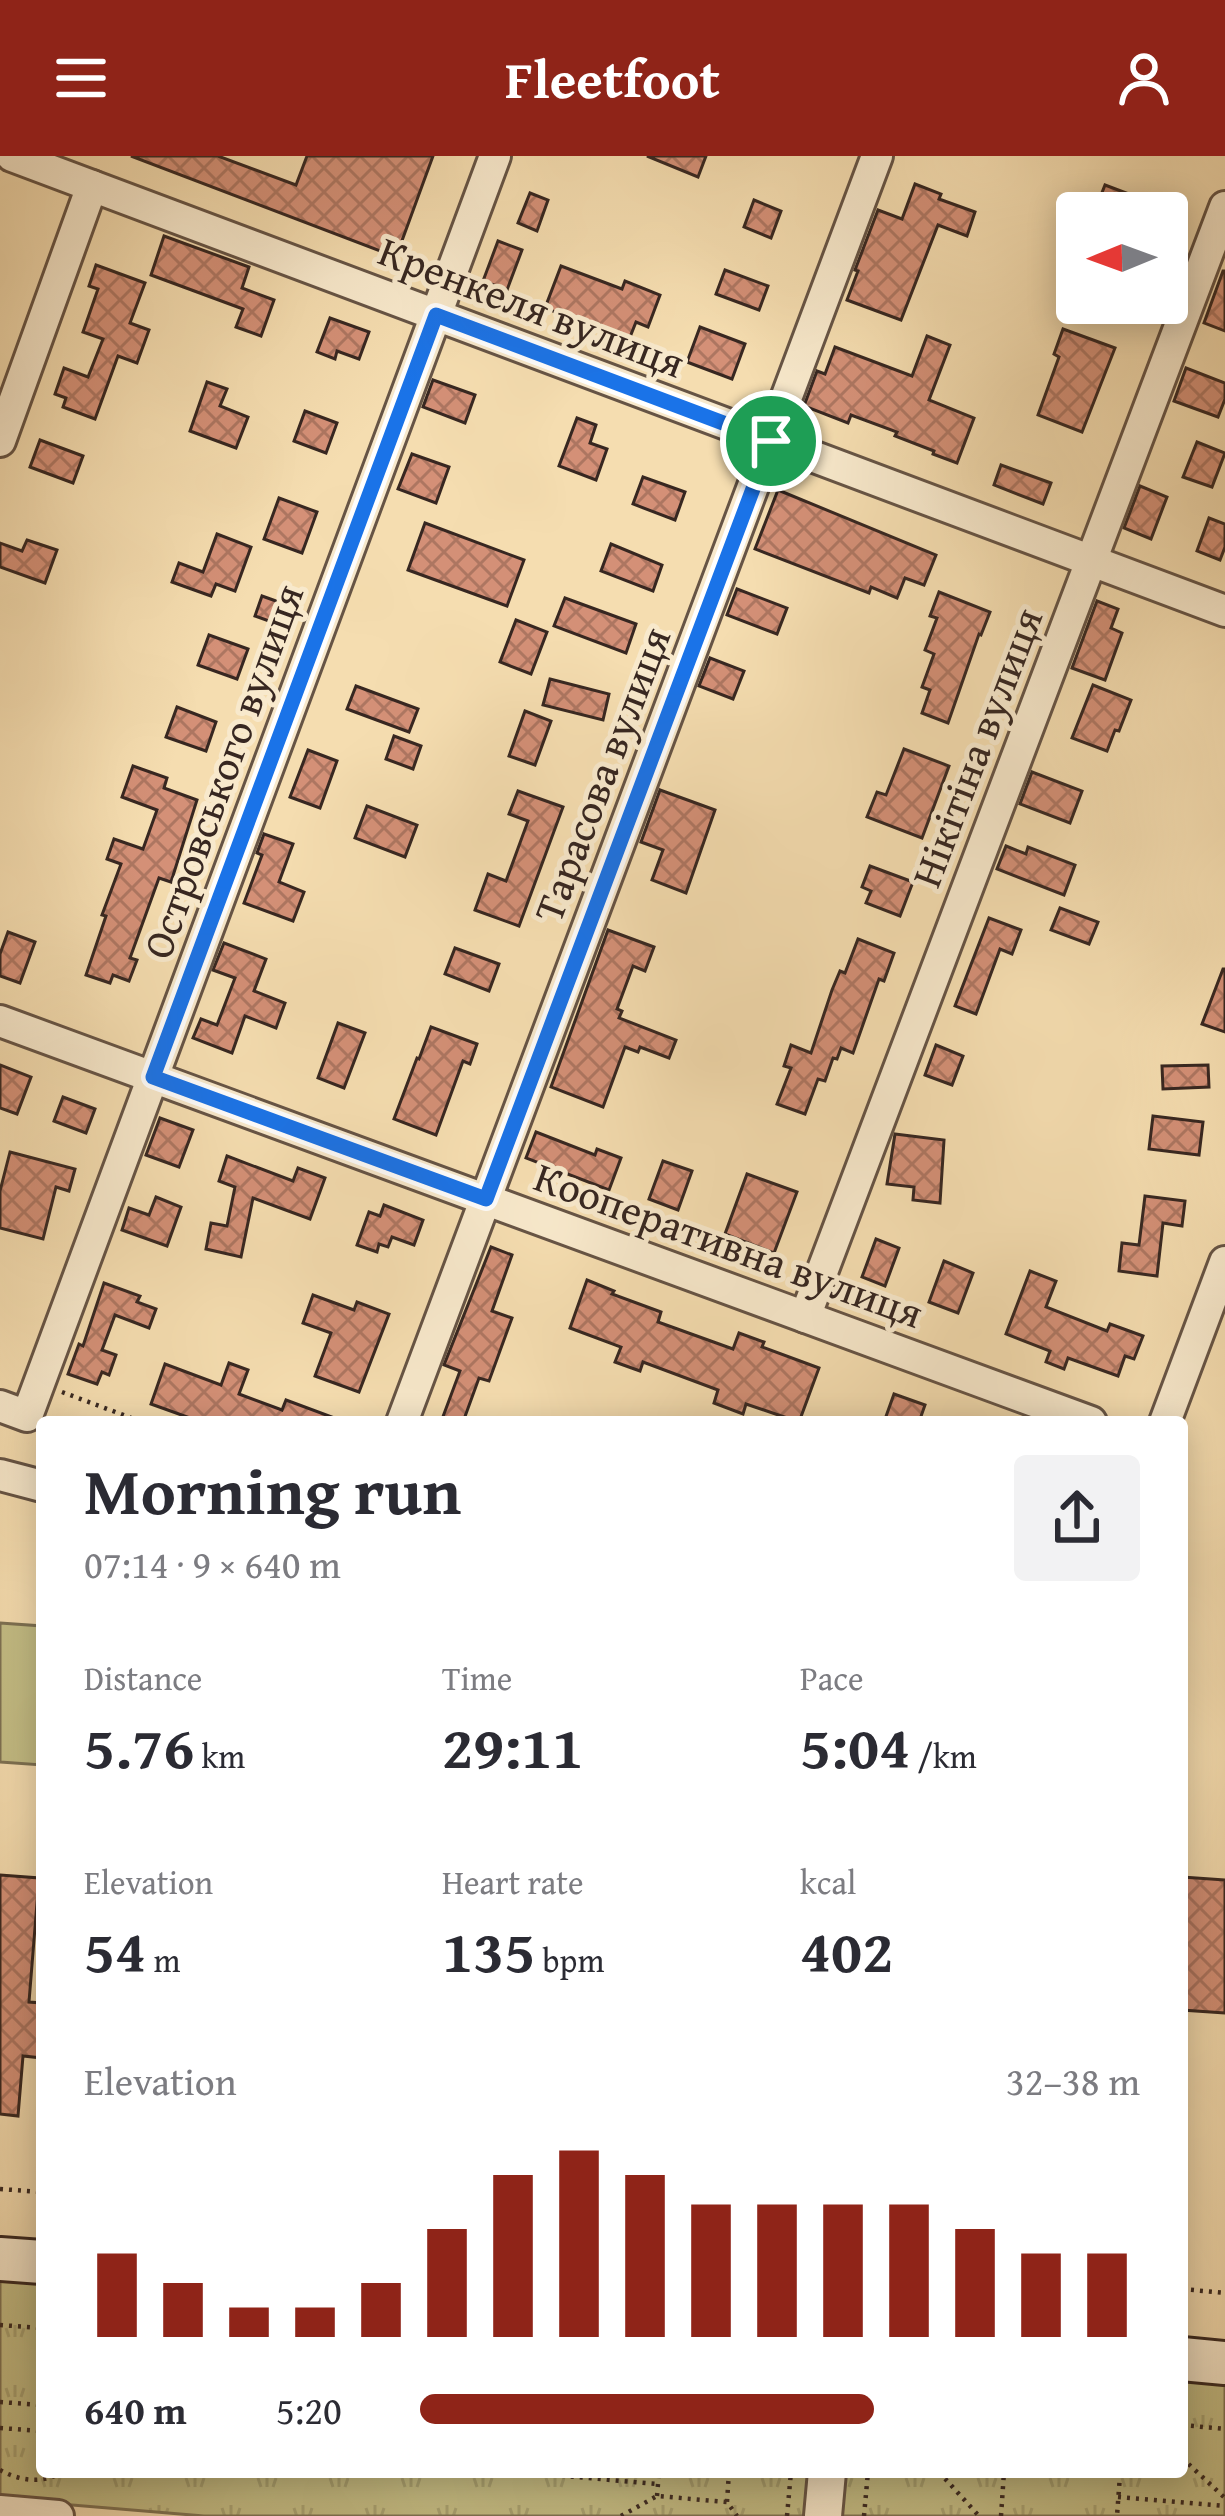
<!DOCTYPE html>
<meta charset="utf-8">
<style>
:root{--surface:#fff;--page:#f2f2f3;--text:#2b2b33;--muted:#7c7c81;--accent:#8f2418}
body{margin:0;font-family:"Gentium Book Plus",serif;background:var(--page);color:var(--text);height:100vh;display:flex;flex-direction:column;font-size:45px;white-space:nowrap}
*{box-sizing:border-box;margin:0}
p{font-size:39px;color:var(--muted)}
.icon{flex:none;width:66px;height:66px;fill:none;stroke:currentColor;stroke-width:2;stroke-linecap:round;stroke-linejoin:round}
.map{position:relative;flex:1;overflow:hidden}
.sheet{position:absolute;left:36px;top:1260px;width:1152px;height:1062px;display:flex;flex-direction:column;background:var(--surface);border-radius:12px;box-shadow:0 6px 30px #0003}
.sheet>*{flex:none}
.needle{width:78px;rotate:269deg}
.tools{position:absolute;left:1056px;top:36px;display:grid;gap:24px}
.tools a{display:grid;place-items:center;width:132px;height:132px;border-radius:12px;background:var(--surface);box-shadow:0 6px 30px #0003;font-size:60px}
.pin{position:absolute;display:grid;place-items:center;width:102px;height:102px;color:#fff;margin:-51px;border:6px solid #fff;border-radius:50%;box-shadow:0 3px 12px #0007}
.round{display:grid;place-items:center;flex:none;width:126px;height:126px;border-radius:12px;background:var(--page)}
.head{display:flex;align-items:center;justify-content:space-between;height:204px;padding:0 48px}
h1{font-size:66px;font-weight:700;line-height:90px}
.metrics{display:grid;grid-template-columns:repeat(3,1fr);gap:18px;height:204px;padding:12px 48px}
.metrics div{display:grid;align-content:center}
.metrics b{font-size:60px;font-weight:700}
.metrics small{font-size:33px;font-weight:400}
.metrics p{font-size:33px}
.chart{height:336px;padding:24px 48px}
.chart p{display:flex;justify-content:space-between}
.chart svg{width:100%;height:216px;margin-top:12px;stroke:var(--accent);stroke-width:6}
ul{padding:0 48px;list-style:none;font-size:39px}
li{display:grid;grid-template-columns:192px 144px 1fr;align-items:center;height:90px}
li i{height:30px;border-radius:15px;background:var(--accent)}
header{display:flex;justify-content:space-between;align-items:center;height:156px;padding:0 48px;background:var(--accent);color:#fff;font-size:54px;font-weight:700}
.map>svg:first-child{display:block}
</style>
<header><svg class="icon" aria-label="menu" viewBox="0 0 24 24"><path d="M4 6h16M4 12h16M4 18h16"/></svg>Fleetfoot<svg class="icon" aria-label="person" viewBox="0 0 24 24"><circle cx="12" cy="8" r="4"/><path d="M4 21q1-7 8-7t8 7"/></svg></header>
<div class="map">
<svg width="1225" height="2360" viewBox="0 0 1225 2360">
<defs>
<pattern id="park-tufts" width="24" height="20" patternUnits="userSpaceOnUse" patternTransform="scale(3)"><rect width="24" height="20" fill="#c4be86"/><path d="M3 7l-1-3M5 7V3M7 7l1-3M15 17l-1-3M17 17v-4M19 17l1-3" fill="none" stroke="#a9a373"/></pattern>
<pattern id="building-cross-hatch" width="8" height="8" patternUnits="userSpaceOnUse" patternTransform="scale(3)"><rect width="8" height="8" fill="#d49077"/><path d="M0 0l8 8M0 8l8-8" fill="none" stroke="#ad7661"/></pattern>
</defs>
<rect width="100%" height="100%" fill="#f5ddb0"/>
<filter id="stains"><feTurbulence type="fractalNoise" baseFrequency=".00167" numOctaves="4"/><feColorMatrix values="0 0 0 0 .2 0 0 0 0 .09 0 0 0 0 .02 0 0 0 .5 -.17"/></filter>
<radialGradient id="worn" r=".72"><stop offset=".6" stop-color="#630" stop-opacity="0"/><stop offset="1" stop-color="#630" stop-opacity=".3"/></radialGradient>
<polygon fill="#c4be86" stroke="#7e7254" stroke-width="3" points="0,1467 42,1470 42,1609 0,1606"/>
<g fill="url(#park-tufts)" stroke="#7e7254" stroke-width="3">
<polygon points="0,2116 42,2120 42,2316 811,2316 807,2360 204,2360 0,2343"/>
<polygon points="1182,2217 1225,2221 1225,2360 836,2360 839,2316 1182,2316"/>
</g>
<g fill="url(#building-cross-hatch)" stroke="#372721" stroke-width="3">
<polygon points="131,0 218,0 296,29 307,0 433,0 396,101"/>
<polygon points="647,0 706,0 698,21"/>
<polygon points="915,28 941,38 939,43 975,56 967,80 938,69 901,164 847,144 858,115 855,114 878,54 902,63"/>
<polygon points="1105,29 1174,55 1174,57 1094,57"/>
<polygon points="530,37 548,44 537,75 518,67"/>
<polygon points="754,44 781,55 771,82 744,71"/>
<polygon points="164,80 249,111 242,132 274,144 261,180 236,171 243,153 151,119"/>
<polygon points="498,85 522,94 507,134 483,125"/>
<polygon points="96,109 145,127 130,167 149,174 137,207 118,200 95,263 63,251 66,242 55,238 64,212 88,221 103,183 83,176 98,133 89,130"/>
<polygon points="561,110 622,133 625,125 660,139 648,171 636,166 630,181 574,160 573,163 545,152"/>
<polygon points="725,114 768,130 759,154 716,138"/>
<polygon points="1223,115 1225,115 1225,175 1204,167"/>
<polygon points="330,162 369,176 359,203 337,195 335,203 317,196"/>
<polygon points="700,171 745,188 732,223 687,206"/>
<polygon points="1063,173 1115,192 1082,276 1038,259 1059,201 1054,198"/>
<polygon points="927,180 950,189 929,244 974,262 957,307 933,298 934,295 895,280 897,276 851,259 848,267 804,250 817,215 825,218 835,191 912,220"/>
<polygon points="1186,212 1225,227 1225,243 1218,261 1174,245"/>
<polygon points="433,224 475,239 465,267 423,251"/>
<polygon points="207,226 227,233 220,250 248,261 236,292 190,275"/>
<polygon points="305,255 337,267 326,297 294,285"/>
<polygon points="577,262 596,269 590,287 607,293 596,324 559,310"/>
<polygon points="40,284 83,300 73,327 30,311"/>
<polygon points="1197,286 1225,297 1212,331 1183,321"/>
<polygon points="412,298 449,311 436,347 398,333"/>
<polygon points="1001,309 1051,327 1043,348 994,329"/>
<polygon points="643,321 685,336 675,364 633,348"/>
<polygon points="1140,330 1167,341 1151,383 1124,372"/>
<polygon points="778,334 936,399 924,429 905,422 897,442 871,431 869,437 755,393"/>
<polygon points="279,342 317,356 302,397 264,383"/>
<polygon points="1209,362 1225,368 1225,391 1220,404 1197,395"/>
<polygon points="425,367 524,404 507,450 408,414"/>
<polygon points="217,378 251,391 235,435 216,428 211,440 172,426 179,407 203,416"/>
<polygon points="27,384 57,394 45,427 0,411 0,387 22,395"/>
<polygon points="611,388 662,409 653,435 601,415"/>
<polygon points="737,433 787,452 777,478 727,459"/>
<polygon points="939,436 990,456 981,479 979,478 948,567 922,557 930,534 922,531 934,498 925,494 937,462 930,460"/>
<polygon points="262,440 290,450 283,470 255,460"/>
<polygon points="565,442 636,468 626,497 554,470"/>
<polygon points="1097,445 1118,453 1111,472 1122,477 1105,524 1072,512"/>
<polygon points="516,464 547,476 531,518 500,506"/>
<polygon points="209,479 248,493 237,523 198,509"/>
<polygon points="710,502 744,515 733,543 699,530"/>
<polygon points="550,523 609,538 603,564 543,549"/>
<polygon points="1093,529 1131,544 1119,575 1115,574 1107,595 1072,582"/>
<polygon points="356,530 418,553 409,576 347,553"/>
<polygon points="177,551 216,566 206,595 166,581"/>
<polygon points="525,555 551,565 535,609 509,600"/>
<polygon points="394,580 421,590 413,613 386,603"/>
<polygon points="904,593 949,610 922,682 867,661 877,636 886,639"/>
<polygon points="308,594 337,605 320,652 290,641"/>
<polygon points="133,610 167,622 164,632 197,644 171,726 159,722 130,802 137,804 129,825 113,819 110,827 86,819 106,760 102,759 121,708 107,703 114,683 143,693 157,654 122,641"/>
<polygon points="1032,616 1082,635 1070,667 1020,648"/>
<polygon points="660,634 715,654 686,737 652,724 663,694 641,686"/>
<polygon points="518,635 563,651 519,770 475,754 488,718 506,725 528,665 509,658"/>
<polygon points="367,650 417,669 405,701 355,682"/>
<polygon points="264,678 293,688 279,726 304,736 293,765 244,747 262,699 257,697"/>
<polygon points="1006,690 1026,698 1028,691 1075,709 1064,739 997,713"/>
<polygon points="870,710 913,726 900,760 866,747 871,735 862,731"/>
<polygon points="1060,752 1098,766 1089,788 1051,774"/>
<polygon points="989,762 1021,774 1012,798 1000,793 976,858 955,850"/>
<polygon points="608,774 654,791 645,815 633,810 617,853 622,855 619,862 676,884 669,902 640,891 638,896 625,891 603,951 551,931"/>
<polygon points="8,776 35,786 20,827 0,820 0,798"/>
<polygon points="858,783 894,797 884,825 879,823 853,897 841,892 837,903 833,902 825,925 818,923 805,958 777,948 791,912 784,910 791,889 811,897 832,834 840,815 845,817"/>
<polygon points="224,787 266,803 254,835 285,847 276,872 245,860 232,897 193,882 201,863 217,869 235,822 213,814"/>
<polygon points="455,792 499,808 489,835 445,818"/>
<polygon points="1223,813 1225,813 1225,876 1202,868"/>
<polygon points="338,867 365,877 344,932 318,922"/>
<polygon points="431,871 477,888 470,908 463,905 436,979 394,963 417,902 419,903"/>
<polygon points="936,889 963,900 952,929 925,919"/>
<polygon points="0,909 31,921 17,958 0,952"/>
<polygon points="1208,909 1209,931 1163,933 1162,910"/>
<polygon points="63,941 95,953 86,977 54,965"/>
<polygon points="1153,960 1203,966 1199,999 1149,993"/>
<polygon points="160,962 193,974 179,1011 146,999"/>
<polygon points="536,976 595,999 597,993 621,1002 609,1034 526,1002"/>
<polygon points="895,978 944,984 940,1047 913,1044 914,1031 887,1028"/>
<polygon points="10,996 75,1013 69,1035 56,1031 43,1083 0,1072 0,1035"/>
<polygon points="227,1000 293,1025 298,1012 325,1022 310,1063 253,1042 241,1101 206,1093 211,1067 227,1070 235,1031 219,1025"/>
<polygon points="663,1005 692,1015 678,1054 649,1043"/>
<polygon points="747,1018 797,1036 774,1097 725,1078"/>
<polygon points="1145,1040 1185,1045 1182,1070 1163,1067 1157,1120 1119,1115 1122,1087 1139,1089"/>
<polygon points="156,1041 181,1051 167,1090 122,1074 129,1052 149,1059"/>
<polygon points="384,1049 423,1064 414,1089 392,1081 388,1091 379,1088 377,1096 357,1089 369,1056 380,1060"/>
<polygon points="876,1083 899,1092 885,1130 862,1121"/>
<polygon points="491,1091 512,1099 492,1155 512,1162 489,1225 479,1222 463,1266 441,1266 460,1215 444,1209"/>
<polygon points="944,1105 973,1117 958,1157 929,1146"/>
<polygon points="1030,1115 1056,1125 1046,1151 1107,1175 1110,1168 1143,1180 1134,1203 1125,1200 1118,1220 1068,1202 1064,1213 1046,1206 1050,1195 1006,1178"/>
<polygon points="587,1124 614,1135 612,1138 661,1156 658,1166 733,1193 739,1177 764,1186 762,1191 819,1212 799,1266 746,1248 743,1258 714,1247 718,1234 643,1206 640,1215 615,1206 621,1191 570,1172"/>
<polygon points="104,1127 140,1140 137,1146 156,1153 149,1172 115,1159 102,1194 116,1199 109,1219 102,1216 97,1228 68,1218 79,1188 83,1190"/>
<polygon points="313,1139 354,1154 357,1146 389,1158 359,1236 315,1220 331,1177 303,1167"/>
<polygon points="229,1207 248,1214 239,1238 282,1254 286,1244 340,1264 340,1266 201,1266 151,1248 165,1208 221,1229"/>
<polygon points="894,1238 925,1249 919,1266 884,1266"/>
<polygon points="0,1719 39,1722 29,1846 42,1847 42,1902 23,1900 18,1960 0,1958"/>
<polygon points="1182,1721 1225,1724 1225,1857 1182,1854"/>
</g>
<g fill="none" stroke-linecap="round" stroke-linejoin="round">
<defs>
<g id="minor">
<polyline points="12,0 1225,455"/>
<polyline points="0,285 92,30"/>
<polyline points="0,865 1091,1266"/>
<polyline points="805,1161 1225,51"/>
<polyline points="0,1250 27,1260 495,0"/>
<polyline points="402,1266 877,0"/>
<polyline points="1165,1266 1225,1106"/>
<polyline points="0,1319 42,1330"/>
<polyline points="0,2355 58,2360"/>
</g>
<polyline id="tertiary" points="823,2360 827,2316"/>
<g id="secondary">
<polyline points="0,2103 42,2106"/>
<polyline points="1182,2203 1225,2207"/>
</g>
</defs>
<use href="#minor" stroke="#665445" stroke-width="36"/>
<use href="#tertiary" stroke="#665445" stroke-width="42"/>
<use href="#secondary" stroke="#372721" stroke-width="48"/>
<g stroke="#372721" stroke-width="4.5" stroke-dasharray="3 6" stroke-linecap="butt">
<polyline points="62,1236 142,1266"/>
<polyline points="0,2033 42,2036"/>
<polyline points="1182,2133 1225,2137"/>
<polyline points="0,2169 42,2172"/>
<polyline points="0,2246 42,2249"/>
<polyline points="1182,2269 1225,2273"/>
<polyline points="0,2272 42,2275"/>
<polyline points="1182,2302 1225,2342"/>
<path d="M0 2314C20 2325 42 2328 63 2316"/>
<polyline points="517,2316 658,2328"/>
<polyline points="729,2316 727,2346 737,2360"/>
<polyline points="939,2316 979,2360"/>
<polyline points="1083,2316 1120,2319 1117,2360"/>
<polyline points="657,2340 659,2316"/>
<polyline points="1118,2341 1225,2350"/>
<polyline points="621,2360 657,2340 727,2346"/>
<polyline points="787,2360 791,2316"/>
<polyline points="864,2360 868,2316"/>
<polyline points="1001,2360 1004,2316"/>
</g>
<use href="#minor" stroke="#f8e9cc" stroke-width="30"/>
<use href="#tertiary" stroke="#f8e9cc" stroke-width="36"/>
<use href="#secondary" stroke="#f8e9cc" stroke-width="42"/>
</g>
<g fill="none" stroke-linecap="round" stroke-linejoin="round">
<defs>
<polygon id="route" points="436,159 771,285 486,1043 153,921"/>
</defs>
<use href="#route" stroke="#fff" stroke-width="24"/>
<use href="#route" stroke="#1a73e8" stroke-width="15"/>
</g>
<g text-anchor="middle" dominant-baseline="central" stroke-width="10" stroke-linejoin="round" paint-order="stroke">
<g font-size="42" fill="#372721" stroke="#f8e9cc">
<text transform="translate(532 150) rotate(21)">Кренкеля вулиця</text>
<text transform="translate(976 591) rotate(-69)">Нікітіна вулиця</text>
<text transform="translate(222 615) rotate(-70)">Островського вулиця</text>
<text transform="translate(601 618) rotate(-69)">Тарасова вулиця</text>
<text transform="translate(729 1088) rotate(20)">Кооперативна вулиця</text>
</g>
</g>
<rect width="100%" height="100%" filter="url(#stains)"/>
<rect width="100%" height="100%" fill="url(#worn)"/>
</svg>
<div class="tools">
<a><svg class="needle" viewBox="-14 -14 28 28"><path d="M0-13l5 13h-10z" fill="#e53935"/><path d="M0 13l5-13h-10z" fill="#7c7c81"/></svg></a>
</div>
<div class="pin" style="left:771px;top:285px;background:#1e9e55"><svg class="icon" aria-label="arrive" viewBox="0 0 24 24"><path d="M6 21V4h12l-3 4 3 4H6"/></svg></div>
<section class="sheet">
<div class="head"><div><h1>Morning run</h1><p>07:14 · 9 × 640 m</p></div><a class="round"><svg class="icon" aria-label="share" viewBox="0 0 24 24"><path d="M12 15V3M7 8l5-5 5 5M5 13v7h14v-7"/></svg></a></div>
<div class="metrics">
<div><p>Distance</p><b>5.76<small> km</small></b></div>
<div><p>Time</p><b>29:11</b></div>
<div><p>Pace</p><b>5:04<small> /km</small></b></div>
</div>
<div class="metrics">
<div><p>Elevation</p><b>54<small> m</small></b></div>
<div><p>Heart rate</p><b>135<small> bpm</small></b></div>
<div><p>kcal</p><b>402</b></div>
</div>
<div class="chart"><p><span>Elevation</span>32–38 m</p>
<svg viewBox="0 0 160 44" preserveAspectRatio="none"><path d="M5 44V27M15 44V33M25 44V38M35 44V38M45 44V33M55 44V22M65 44V11M75 44V6M85 44V11M95 44V17M105 44V17M115 44V17M125 44V17M135 44V22M145 44V27M155 44V27"/></svg>
</div>
<ul>
<li><b>640 m</b>5:20<i style="width:63%"></i></li>
</ul>
</section>
</div>
